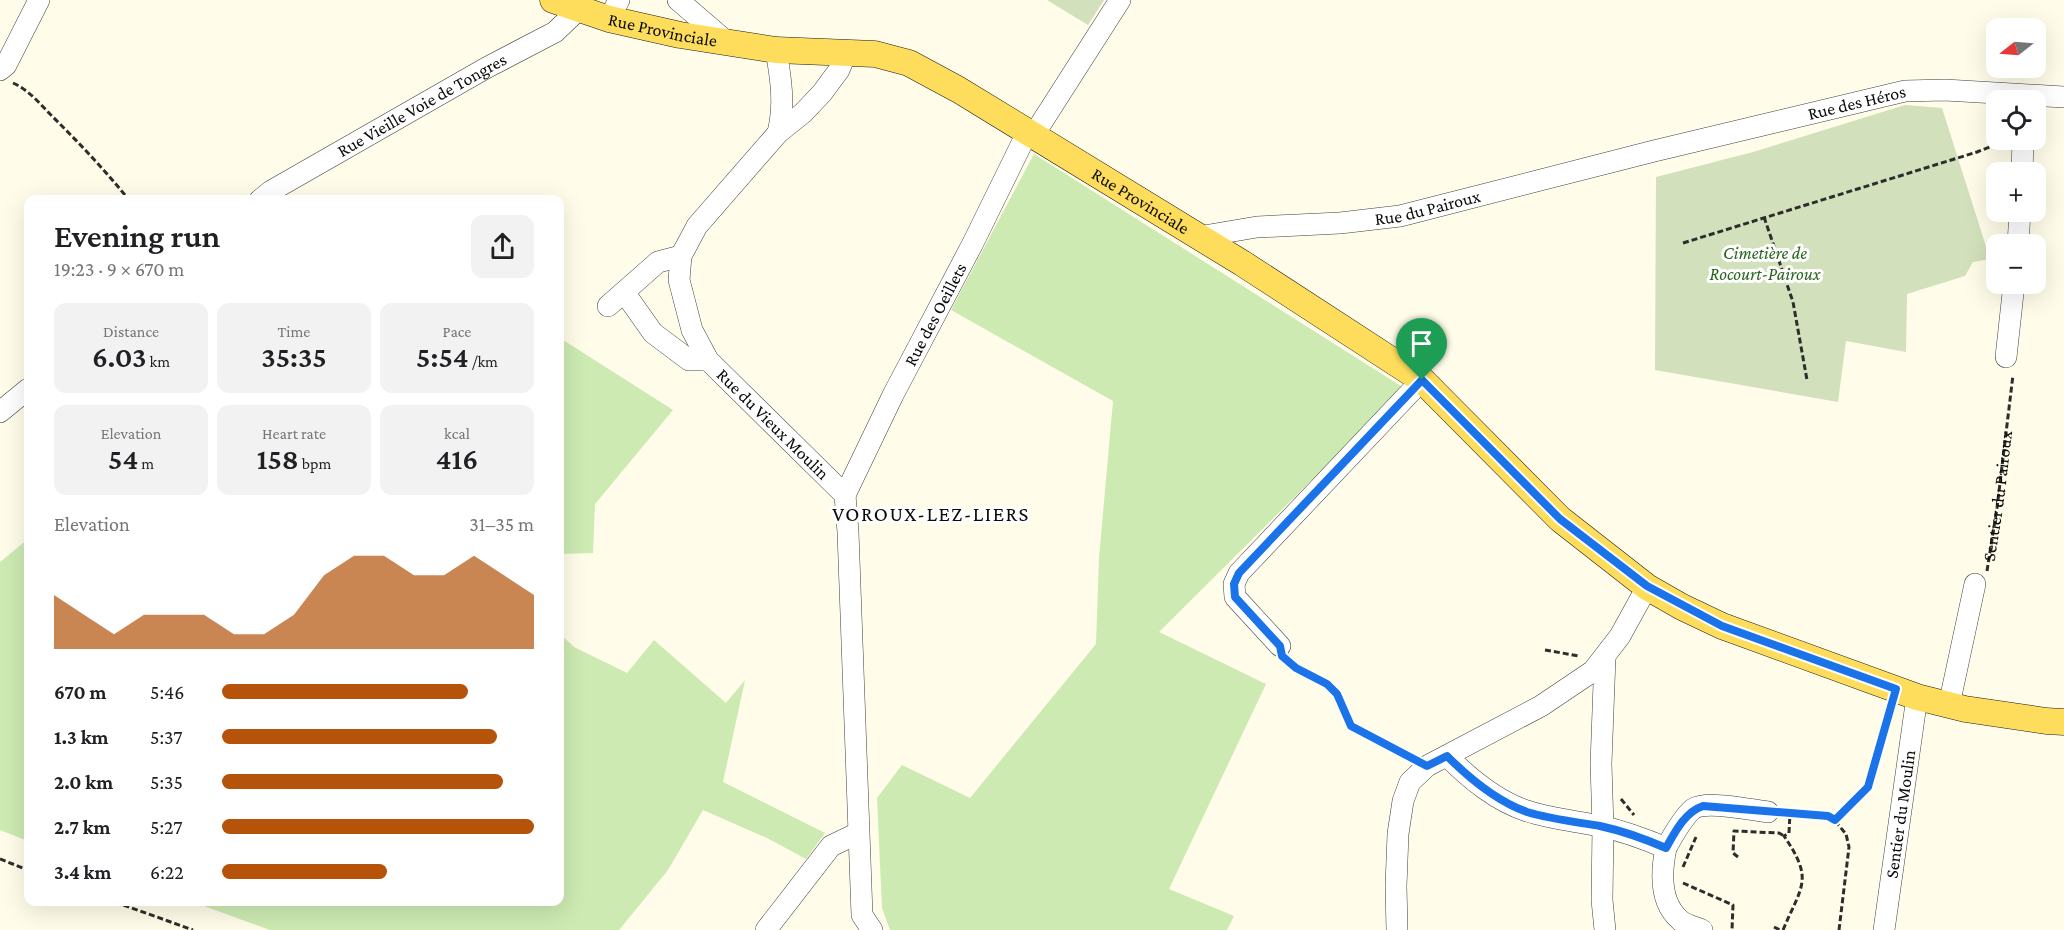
<!DOCTYPE html>
<meta charset="utf-8">
<style>
:root{--surface:#fff;--page:#f2f2f2;--text:#202124;--muted:#757577;--accent:#b45309}
body{margin:0;font-family:"Crimson Pro",serif;background:var(--page);color:var(--text);height:100vh;display:flex;flex-direction:column;font-size:22px;white-space:nowrap}
*{box-sizing:border-box;margin:0}
p{font-size:20px;color:var(--muted)}
.icon{flex:none;width:33px;height:33px;fill:none;stroke:currentColor;stroke-width:2;stroke-linecap:round;stroke-linejoin:round}
.map{position:relative;flex:1;overflow:hidden}
.sheet{position:absolute;left:24px;top:195px;width:540px;height:711px;display:flex;flex-direction:column;background:var(--surface);border-radius:12px;box-shadow:0 6px 24px #0002}
.sheet>*{flex:none}
.needle{width:39px;rotate:253deg}
.buttons{position:absolute;left:1986px;top:18px;display:grid;gap:12px}
.buttons a{display:grid;place-items:center;width:60px;height:60px;border-radius:12px;background:var(--surface);box-shadow:0 6px 24px #0002;font-size:30px}
.pin{position:absolute;display:grid;place-items:center;width:51px;height:51px;color:#fff;margin:-62px -26px;border-radius:50% 50% 50% 0;rotate:-45deg;box-shadow:0 0 6px #0007}
.pin .icon{rotate:45deg}
.round{display:grid;place-items:center;flex:none;width:63px;height:63px;border-radius:12px;background:var(--page)}
.headline{display:flex;align-items:center;justify-content:space-between;height:102px;padding:0 30px}
h1{font-size:33px;font-weight:600;line-height:45px}
.stats{display:grid;grid-template-columns:repeat(3,1fr);gap:9px;height:102px;padding:6px 30px}
.stats div{display:grid;align-content:center;border-radius:12px;background:var(--page);text-align:center}
.stats b{font-size:30px;font-weight:600}
.stats small{font-size:16px;font-weight:400}
.stats p{font-size:16px}
.chart{height:168px;padding:12px 30px}
.chart p{display:flex;justify-content:space-between}
.chart svg{width:100%;height:108px;margin-top:6px;fill:var(--accent);opacity:.7}
ul{padding:0 30px;list-style:none;font-size:20px}
li{display:grid;grid-template-columns:96px 72px 1fr;align-items:center;height:45px}
li i{height:15px;border-radius:8px;background:var(--accent)}
.map>svg:first-child{display:block}
</style>
<div class="map">
<svg width="2064" height="930" viewBox="0 0 2064 930">
<rect width="100%" height="100%" fill="#fffce9"/>
<g fill="#cceab2">
<polygon points="1034,154 1404,388 1159,632 1266,684 1169,889 1234,916 1227,930 890,930 882,908 877,798 902,765 970,798 1096,644 1099,558 1113,401 951,310"/>
<polygon points="560,338 673,410 595,504 593,553 560,554"/>
<polygon points="28,539 28,841 0,830 0,562"/>
<polygon points="560,634 574,647 627,673 654,640 726,703 745,680 723,782 825,833 806,859 767,838 703,810 668,870 619,930 270,930 193,902 560,902"/>
</g>
<g fill="#d2e0bb">
<polygon points="1047,0 1104,0 1088,25"/>
<polygon points="1905,105 1942,108 1990,259 1973,262 1965,276 1907,294 1906,352 1846,341 1838,402 1655,370 1656,177 1753,152"/>
</g>
<g fill="none" stroke-linecap="round" stroke-linejoin="round">
<defs>
<g id="minor">
<polyline points="678,0 728,43"/>
<polyline points="609,19 619,0"/>
<path d="M776 50C781 79 785 104 778 133"/>
<path id="s2" d="M846 53 839 70 822 93 803 113 778 133 697 226 681 256 679 280 692 330 708 360 845 495 848 532 862 915 872 930"/>
<polyline points="0,70 6,65 39,0"/>
<polyline points="1033,136 1120,0"/>
<polyline points="2022,172 2023,140"/>
<path id="s3" d="M260 200 271 191 486 68 555 32 579 9"/>
<path id="s4" d="M1198 237 1257 227 1340 223 1400 216 1654 151 1905 91 1945 90 2064 97"/>
<polyline points="2018,244 2020,212"/>
<polyline points="624,292 653,333 689,360 708,360"/>
<polyline points="608,306 658,262 681,256"/>
<polyline points="2006,357 2014,284"/>
<polyline points="0,412 28,389"/>
<path id="s5" d="M845 495 893 395 973 243 1027 133"/>
<polyline points="1280,646 1235,597 1234,584 1239,573 1422,380"/>
<polyline points="1949,705 1975,584"/>
<path d="M1447 756C1470 779 1496 801 1527 811 1550 819 1576 821 1600 826 1623 831 1645 839 1666 848 1672 837 1683 817 1693 809 1706 800 1752 810 1768 812"/>
<path d="M1666 848C1661 872 1659 902 1680 920 1685 925 1695 927 1702 930"/>
<polyline points="766,930 831,846 858,833"/>
<polyline points="1397,930 1396,886 1398,834 1403,801 1410,782 1427,766 1541,706 1593,671 1620,636 1647,587"/>
<polyline points="1605,930 1602,900 1603,827 1601,764 1605,657"/>
<path id="s6" d="M1884 930 1917 697"/>
</g>
<g id="major">
<path id="s7" d="M553 0 609 19 680 35 776 50 875 54 909 63 959 90 1242 263 1422 380 1560 519 1647 587 1682 607 1722 626 1917 697 1965 709 2046 721 2064 722"/>
</g>
</defs>
<use href="#minor" stroke="#3e3e3e" stroke-width="22"/>
<use href="#major" stroke="#1c1c1c" stroke-width="27"/>
<g stroke="#2d2d2d" stroke-width="3" stroke-dasharray="6 3" stroke-linecap="butt">
<path d="M13 83C29 90 40 104 52 116 79 143 105 170 129 200"/>
<polyline points="1764,217 1793,302 1807,380"/>
<polyline points="1683,243 1977,152 2005,141"/>
<path id="s1" d="M1987 571 1997 508 2013 375"/>
<polyline points="1545,650 1579,656"/>
<polyline points="1290,662 1296,668 1327,684 1337,694 1351,726 1410,756"/>
<polyline points="1621,799 1634,815"/>
<polyline points="1786,813 1828,816 1835,821 1868,787 1891,708"/>
<polyline points="1835,821 1846,834 1849,847 1839,930"/>
<polyline points="1738,857 1733,853 1734,831 1779,833 1784,836"/>
<polyline points="0,859 28,870"/>
<polyline points="1683,867 1696,837"/>
<polyline points="1683,883 1733,905 1732,930"/>
<polyline points="115,902 193,930"/>
<polyline points="1774,927 1780,930"/>
<path d="M1783 930C1802 885 1814 880 1784 836L1789 833 1790 813"/>
</g>
<use href="#minor" stroke="#fff" stroke-width="21"/>
<use href="#major" stroke="#fddd5b" stroke-width="26"/>
</g>
<g fill="none" stroke-linecap="round" stroke-linejoin="round">
<defs>
<path id="route" d="M1422 380 1560 519 1647 586 1722 626 1896 689 1868 787 1835 820 1828 816 1703 806C1685 812 1675 832 1666 848 1645 839 1623 831 1600 826 1576 822 1550 819 1527 812 1496 801 1470 779 1447 756L1427 766 1351 726 1337 694 1327 684 1296 668 1282 656 1280 646 1235 597 1234 584 1239 573Z"/>
</defs>
<use href="#route" stroke="#fff" stroke-width="12"/>
<use href="#route" stroke="#1a73e8" stroke-width="8"/>
</g>
<g text-anchor="middle" dominant-baseline="central" stroke-width="6" stroke-linejoin="round" paint-order="stroke">
<g font-size="18" fill="#0b0b0b" stroke="#fff">
<text stroke="none"><textPath href="#s7" startOffset="114">Rue Provinciale</textPath></text>
<text stroke="none"><textPath href="#s4" startOffset="674">Rue des Héros</textPath></text>
<text stroke="none"><textPath href="#s3" startOffset="188">Rue Vieille Voie de Tongres</textPath></text>
<text stroke="none"><textPath href="#s7" startOffset="633">Rue Provinciale</textPath></text>
<text stroke="none"><textPath href="#s4" startOffset="232">Rue du Pairoux</textPath></text>
<text stroke="none"><textPath href="#s5" startOffset="202">Rue des Oeillets</textPath></text>
<text stroke="none"><textPath href="#s2" startOffset="465">Rue du Vieux Moulin</textPath></text>
<text stroke="none"><textPath href="#s1" startOffset="76">Sentier du Pairoux</textPath></text>
<text stroke="none"><textPath href="#s6" startOffset="117">Sentier du Moulin</textPath></text>
</g>
<g font-size="18" font-style="italic" fill="#26641a" stroke="#fff">
<text x="1765" y="253">Cimetière de<tspan x="1765" dy="21">Rocourt-Pairoux</tspan></text>
</g>
<g font-size="21" letter-spacing="1.5" fill="#0b0b0b" stroke="#fff">
<text x="931" y="514">VOROUX-LEZ-LIERS</text>
</g>
</g>
</svg>
<div class="buttons">
<a><svg class="needle" viewBox="-14 -14 28 28"><path d="M0-13l5 13h-10z" fill="#e53935"/><path d="M0 13l5-13h-10z" fill="#757577"/></svg></a>
<a><svg class="icon" aria-label="locate" viewBox="0 0 24 24"><circle cx="12" cy="12" r="6"/><path d="M12 2v4M12 18v4M2 12h4M18 12h4"/></svg></a>
<a>+</a>
<a>−</a>
</div>
<div class="pin" style="left:1422px;top:380px;background:#1e9e55"><svg class="icon" aria-label="arrive" viewBox="0 0 24 24"><path d="M6 21V4h12l-3 4 3 4H6"/></svg></div>
<section class="sheet">
<div class="headline"><div><h1>Evening run</h1><p>19:23 · 9 × 670 m</p></div><a class="round"><svg class="icon" aria-label="share" viewBox="0 0 24 24"><path d="M12 15V3M7 8l5-5 5 5M5 13v7h14v-7"/></svg></a></div>
<div class="stats">
<div><p>Distance</p><b>6.03<small> km</small></b></div>
<div><p>Time</p><b>35:35</b></div>
<div><p>Pace</p><b>5:54<small> /km</small></b></div>
</div>
<div class="stats">
<div><p>Elevation</p><b>54<small> m</small></b></div>
<div><p>Heart rate</p><b>158<small> bpm</small></b></div>
<div><p>kcal</p><b>416</b></div>
</div>
<div class="chart"><p><span>Elevation</span>31–35 m</p>
<svg viewBox="0 0 160 44" preserveAspectRatio="none"><path d="M0 44V22L10 30L20 38L30 30L40 30L50 30L60 38L70 38L80 30L90 14L100 6L110 6L120 14L130 14L140 6L150 14L160 22V44z"/></svg>
</div>
<ul>
<li><b>670 m</b>5:46<i style="width:79%"></i></li>
<li><b>1.3 km</b>5:37<i style="width:88%"></i></li>
<li><b>2.0 km</b>5:35<i style="width:90%"></i></li>
<li><b>2.7 km</b>5:27<i style="width:100%"></i></li>
<li><b>3.4 km</b>6:22<i style="width:53%"></i></li>
</ul>
</section>
</div>
